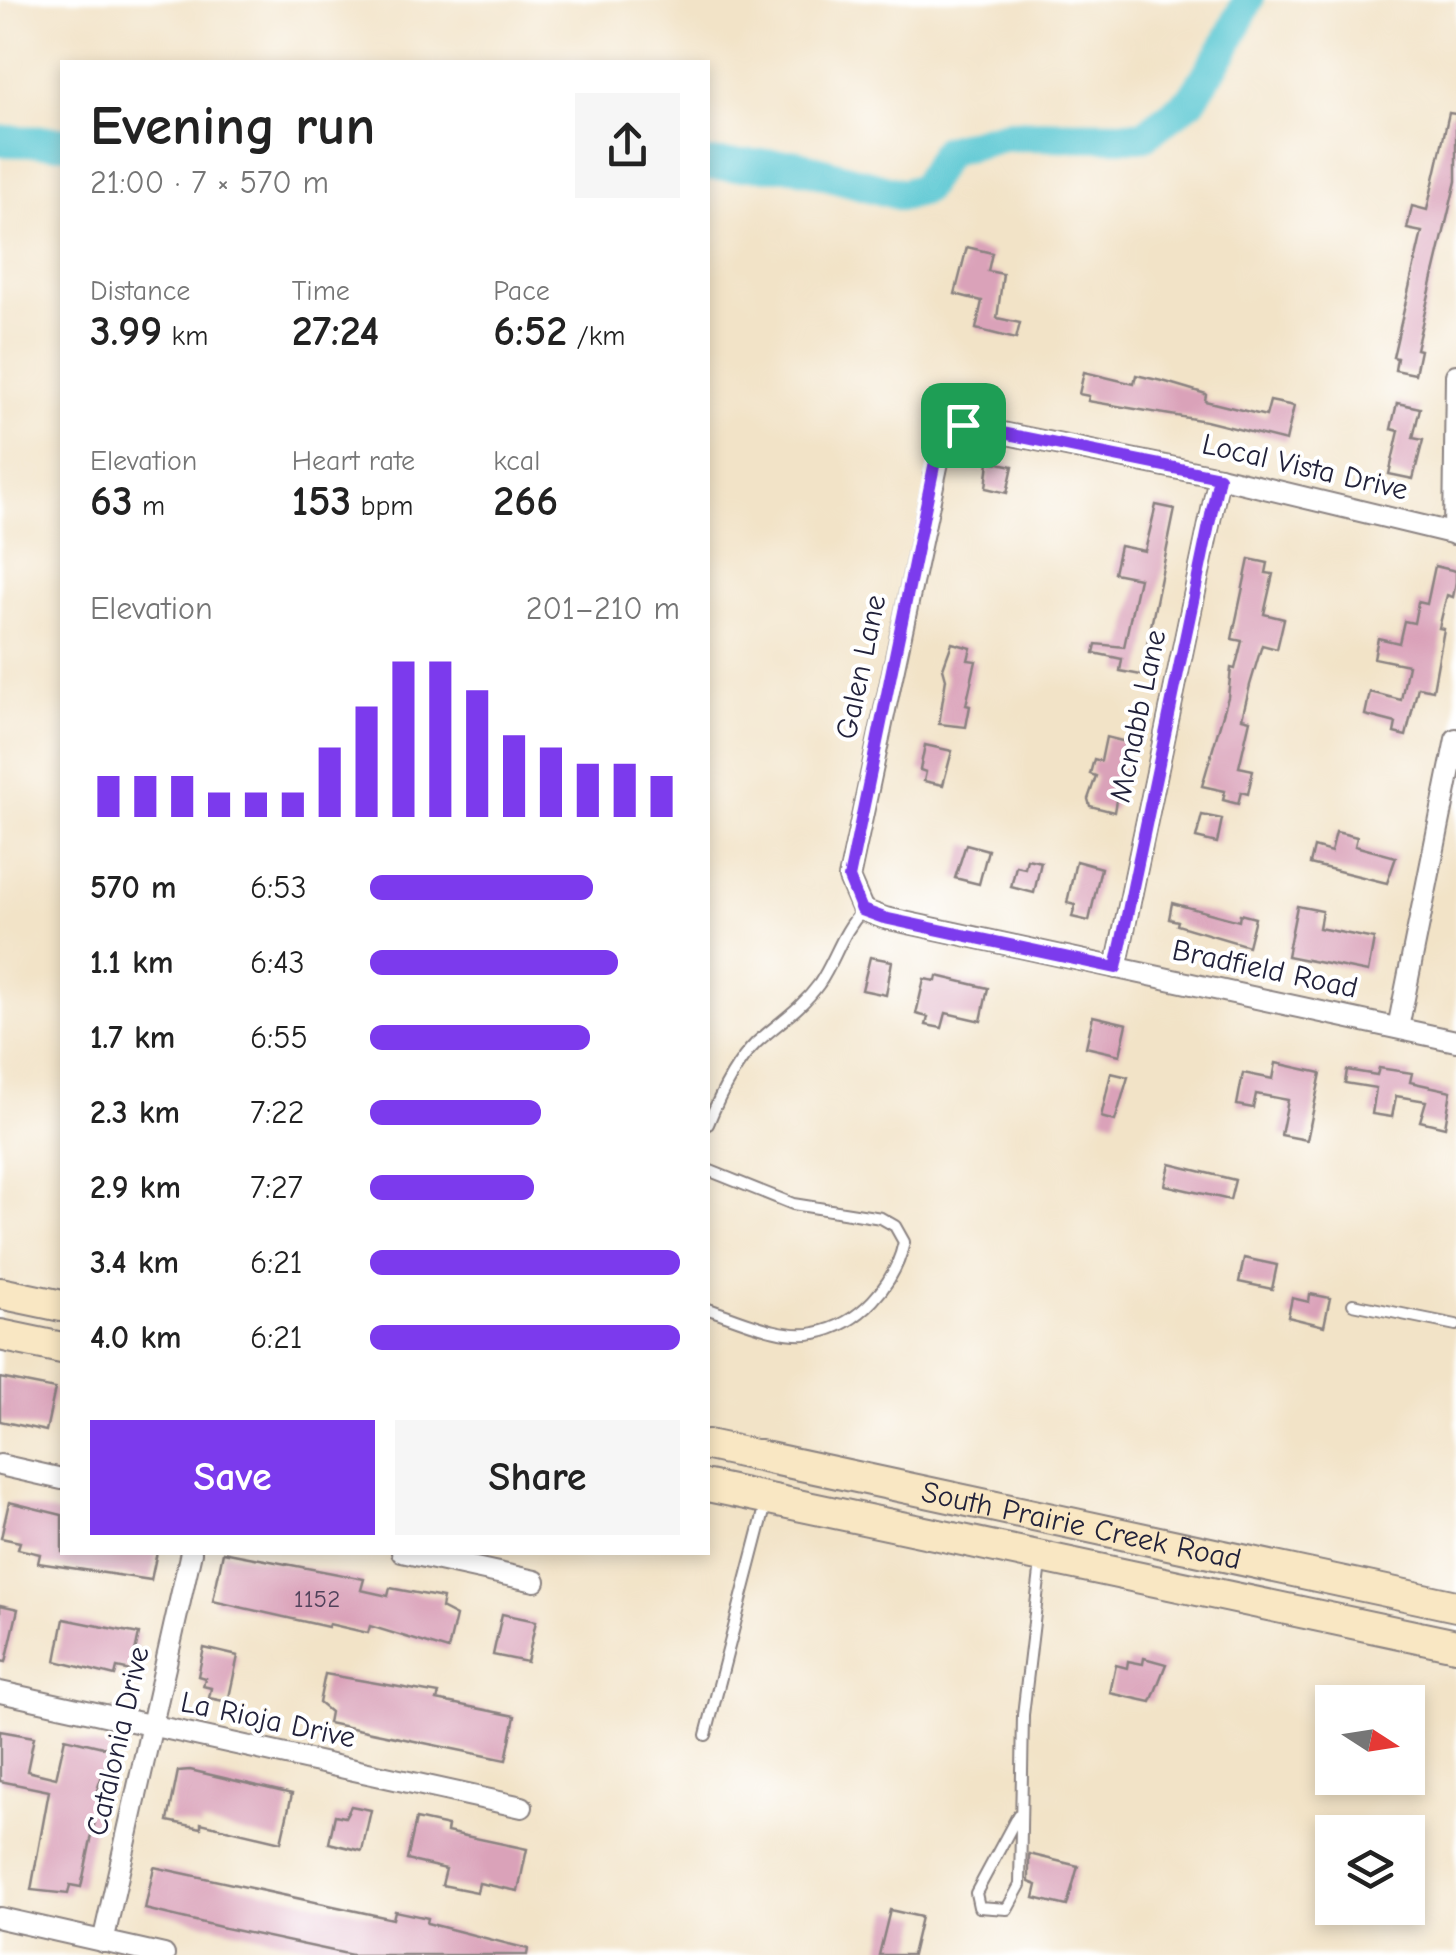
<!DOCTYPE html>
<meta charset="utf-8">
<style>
:root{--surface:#fff;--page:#f6f6f6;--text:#222;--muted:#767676;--accent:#7c3aed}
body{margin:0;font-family:"Comic Neue",sans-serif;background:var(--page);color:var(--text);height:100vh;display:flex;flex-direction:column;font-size:38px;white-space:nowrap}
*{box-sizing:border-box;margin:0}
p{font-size:32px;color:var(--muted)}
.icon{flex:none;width:55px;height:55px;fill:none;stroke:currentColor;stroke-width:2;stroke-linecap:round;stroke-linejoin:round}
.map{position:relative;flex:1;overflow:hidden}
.side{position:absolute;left:60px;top:60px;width:650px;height:1495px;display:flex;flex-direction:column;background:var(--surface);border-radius:0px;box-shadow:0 5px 15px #0003}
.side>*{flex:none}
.needle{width:65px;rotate:102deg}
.fabs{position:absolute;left:1315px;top:1685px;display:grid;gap:20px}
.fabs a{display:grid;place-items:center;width:110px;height:110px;border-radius:0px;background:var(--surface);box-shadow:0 5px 15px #0003;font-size:50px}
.pin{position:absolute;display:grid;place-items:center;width:85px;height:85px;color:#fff;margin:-42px;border-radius:20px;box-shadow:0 5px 15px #0006}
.round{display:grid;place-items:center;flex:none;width:105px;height:105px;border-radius:0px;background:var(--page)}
.head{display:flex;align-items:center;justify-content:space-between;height:170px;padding:0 30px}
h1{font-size:55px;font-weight:700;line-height:75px}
.figures{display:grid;grid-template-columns:repeat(3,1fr);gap:15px;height:170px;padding:10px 30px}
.figures div{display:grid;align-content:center}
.figures b{font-size:42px;font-weight:700}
.figures small{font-size:28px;font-weight:400}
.figures p{font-size:28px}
.chart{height:280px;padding:20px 30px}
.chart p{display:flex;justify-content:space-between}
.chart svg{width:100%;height:180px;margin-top:10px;stroke:var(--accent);stroke-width:6}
.cta{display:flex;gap:20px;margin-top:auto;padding:20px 30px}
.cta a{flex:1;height:115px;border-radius:0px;background:var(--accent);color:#fff;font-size:40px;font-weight:700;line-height:115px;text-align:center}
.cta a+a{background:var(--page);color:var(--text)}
ul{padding:0 30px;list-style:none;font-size:32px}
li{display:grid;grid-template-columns:160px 120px 1fr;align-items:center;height:75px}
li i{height:25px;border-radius:12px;background:var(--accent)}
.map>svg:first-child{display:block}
</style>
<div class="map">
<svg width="1456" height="1955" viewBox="0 0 1456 1955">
<rect width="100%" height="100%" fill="#fff"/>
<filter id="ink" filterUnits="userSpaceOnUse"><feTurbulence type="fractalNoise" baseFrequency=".01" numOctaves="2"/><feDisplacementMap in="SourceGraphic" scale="20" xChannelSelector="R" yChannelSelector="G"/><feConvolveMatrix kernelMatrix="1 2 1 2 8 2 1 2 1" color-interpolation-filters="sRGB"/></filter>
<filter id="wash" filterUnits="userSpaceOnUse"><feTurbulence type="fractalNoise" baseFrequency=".0048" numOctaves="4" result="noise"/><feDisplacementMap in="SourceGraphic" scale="40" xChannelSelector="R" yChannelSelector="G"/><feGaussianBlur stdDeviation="2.25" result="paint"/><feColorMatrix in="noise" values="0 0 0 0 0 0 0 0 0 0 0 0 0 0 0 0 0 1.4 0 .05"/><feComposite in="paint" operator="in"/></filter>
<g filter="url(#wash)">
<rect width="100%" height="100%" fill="#f2e3c7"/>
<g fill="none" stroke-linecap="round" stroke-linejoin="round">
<g stroke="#5bc8d3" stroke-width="32">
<polyline points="0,141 62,142"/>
<polyline points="708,165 794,165 902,195 923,189 946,151 1007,135 1143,136 1191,100 1224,49 1248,0"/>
</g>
</g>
<g id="blocks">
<g fill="#daa2b9">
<polygon points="1449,113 1456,114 1456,181 1416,349 1420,350 1415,374 1395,370 1397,358 1393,357 1422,232 1407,229 1412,206 1427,210"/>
<polygon points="967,247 992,253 988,271 1003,274 997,318 1020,323 1016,339 976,329 982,301 955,294"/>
<polygon points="1084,372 1134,384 1136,375 1166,382 1206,394 1205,401 1266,416 1270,401 1294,406 1286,441 1206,421 1088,401 1089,396 1079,394"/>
<polygon points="1397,403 1420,408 1413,438 1423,440 1413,479 1389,474 1399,431 1391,429"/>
<polygon points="989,461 1013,466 1007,493 986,488"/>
<polygon points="1156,505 1175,509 1141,675 1120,671 1122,659 1094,653 1096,644 1124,647 1139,578 1114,573 1120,546 1145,551"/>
<polygon points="1249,559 1268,563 1266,573 1273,574 1264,614 1284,619 1277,649 1262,645 1250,685 1242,718 1250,720 1239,767 1253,770 1248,794 1241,792 1238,804 1223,800 1225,791 1202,786 1228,697 1231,668 1235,669 1242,641 1232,639"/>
<polygon points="1435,566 1456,571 1456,582 1453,597 1447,595 1439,628 1444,629 1433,690 1418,687 1406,736 1394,733 1396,723 1365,715 1370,692 1401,700 1408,665 1374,658 1378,638 1399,643 1404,621 1414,623 1418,602 1427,604"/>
<polygon points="952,643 971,648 968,660 976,661 966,705 970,706 966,727 939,724 946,679 943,668"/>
<polygon points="1106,737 1126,742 1114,812 1090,806 1088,799 1096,776 1090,774 1094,759 1101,761"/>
<polygon points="925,745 952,751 943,785 924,781 926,772 920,770"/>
<polygon points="1202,815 1222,819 1217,843 1196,838"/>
<polygon points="1336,832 1357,837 1355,846 1396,857 1387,883 1310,864 1314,847 1331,852"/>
<polygon points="966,844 988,850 979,884 955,878"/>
<polygon points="1027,859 1041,862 1034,893 1011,887 1016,866 1025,868"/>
<polygon points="1076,861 1101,868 1089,921 1072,917 1075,905 1067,903"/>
<polygon points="1172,903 1239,921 1240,914 1255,918 1248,946 1177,925 1178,921 1169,919"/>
<polygon points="1297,906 1322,911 1319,928 1374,939 1368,972 1287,956"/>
<polygon points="870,957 892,961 886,995 862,990"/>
<polygon points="937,976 988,988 981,1021 946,1013 942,1028 926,1025 928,1017 916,1014 924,979 936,981"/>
<polygon points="1093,1016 1127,1024 1120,1055 1086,1047"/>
<polygon points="1276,1063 1321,1073 1307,1140 1281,1135 1288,1100 1256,1094 1253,1108 1237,1105 1243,1073 1273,1079"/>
<polygon points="1379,1068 1412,1073 1410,1082 1451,1091 1445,1127 1420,1121 1426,1101 1396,1096 1392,1117 1372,1114 1376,1088 1345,1083 1347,1070 1377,1075"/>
<polygon points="1111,1073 1128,1077 1115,1121 1101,1117"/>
<polygon points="1170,1164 1235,1180 1230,1200 1165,1185"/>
<polygon points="1244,1258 1277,1265 1272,1289 1239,1282"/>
<polygon points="1310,1294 1330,1298 1324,1326 1288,1317 1292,1298 1309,1302"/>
<polygon points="0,1378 55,1389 46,1431 0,1421"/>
<polygon points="9,1502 62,1515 62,1552 157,1552 151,1580 38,1563 40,1554 18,1549 20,1542 1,1538"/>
<polygon points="223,1552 364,1579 361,1590 388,1596 390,1588 443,1598 441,1608 456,1616 448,1650 370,1626 368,1633 329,1624 328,1627 213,1601"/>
<polygon points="0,1605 18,1609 6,1662 0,1661"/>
<polygon points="502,1614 536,1621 527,1662 493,1655"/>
<polygon points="64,1619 139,1634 131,1671 117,1668 115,1676 56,1661"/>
<polygon points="204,1648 238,1656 228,1702 209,1698 211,1688 203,1686 205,1678 198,1676"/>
<polygon points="1144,1658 1166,1664 1151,1702 1110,1693 1116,1665 1127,1668 1128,1661 1143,1664"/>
<polygon points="325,1674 439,1694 437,1700 515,1716 506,1760 328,1723 330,1712 319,1703"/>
<polygon points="0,1731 34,1737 27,1771 56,1778 65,1738 111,1749 95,1796 100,1797 81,1887 70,1885 68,1894 31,1890 49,1791 0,1781"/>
<polygon points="190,1770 292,1794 281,1842 201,1823 201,1828 168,1821 178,1771"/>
<polygon points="351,1806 371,1810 362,1851 329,1843 335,1815 345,1817"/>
<polygon points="416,1819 448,1826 447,1832 527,1849 518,1891 479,1883 477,1892 442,1885 446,1869 407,1860"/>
<polygon points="1029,1854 1078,1866 1067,1906 1034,1898 1037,1885 1029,1882"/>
<polygon points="154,1867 393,1919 395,1911 428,1918 427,1923 528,1949 527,1955 352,1955 225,1928 145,1909"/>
<polygon points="890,1910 921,1917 912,1955 879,1955"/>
</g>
</g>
</g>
<g filter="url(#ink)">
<use href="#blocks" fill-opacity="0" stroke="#8a8281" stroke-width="2.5"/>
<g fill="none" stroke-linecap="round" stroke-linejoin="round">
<defs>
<g id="lane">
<path d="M708 1124C719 1097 735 1064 756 1043 778 1023 801 1009 819 984 836 959 841 933 863 910"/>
<path d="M708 1170 793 1204 881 1218 895 1226 904 1242C895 1284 860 1325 815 1333 782 1340 738 1318 708 1309"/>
<polyline points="1353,1304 1456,1325"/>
<polyline points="706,1735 766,1504"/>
<polyline points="1018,1815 976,1893 979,1907 1007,1909 1020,1885 1023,1715 1041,1563"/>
</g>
<g id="street">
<polyline points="1454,534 1456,375"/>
<polyline points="1456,534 1219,477 963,425 944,434 849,878 863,910 885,918 1456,1041"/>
<polyline points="1116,968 1219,477"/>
<polyline points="1398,1028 1456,739"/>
<polyline points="0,1465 62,1479"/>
<polyline points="402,1552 535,1581"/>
<polyline points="0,1692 522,1807"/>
<polyline points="0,1918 164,1955"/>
<polyline points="103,1942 191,1552"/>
</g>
<g id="secondary">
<polyline points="0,1293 62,1306"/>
<polyline points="0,1335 62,1348"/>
<path id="s1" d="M708 1445 1456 1606"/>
<polyline points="708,1486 1456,1645"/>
</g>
</defs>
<use href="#lane" stroke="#8a8281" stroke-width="14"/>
<use href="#street" stroke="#8a8281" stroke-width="24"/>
<use href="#secondary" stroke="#8a8281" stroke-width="34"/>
<use href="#lane" stroke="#fff" stroke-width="10"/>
<use href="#street" stroke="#fff" stroke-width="20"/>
<use href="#secondary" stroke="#f9e7c3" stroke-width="30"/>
</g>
</g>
<g fill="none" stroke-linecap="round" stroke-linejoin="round" filter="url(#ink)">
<defs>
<polygon id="route" points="963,425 1219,477 1116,968 884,918 862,910 849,878 939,442 944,434"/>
</defs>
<use href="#route" stroke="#fff" stroke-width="20"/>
<use href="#route" stroke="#7c3aed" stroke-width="12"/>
</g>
<g text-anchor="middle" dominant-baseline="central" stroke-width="8" stroke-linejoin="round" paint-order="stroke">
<g font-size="25" fill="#50425a">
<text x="317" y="1598">1152</text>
</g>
<g font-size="30" fill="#22223b" stroke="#fff">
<text transform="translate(1305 467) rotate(13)">Local Vista Drive</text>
<text transform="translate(861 667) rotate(-78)">Galen Lane</text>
<text transform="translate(1138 716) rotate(-78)">Mcnabb Lane</text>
<text transform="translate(1265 969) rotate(12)">Bradfield Road</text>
<text stroke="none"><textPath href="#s1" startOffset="382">South Prairie Creek Road</textPath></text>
<text transform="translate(268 1720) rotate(12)">La Rioja Drive</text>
<text transform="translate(118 1741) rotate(-77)">Catalonia Drive</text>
</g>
</g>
</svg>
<div class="fabs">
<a><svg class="needle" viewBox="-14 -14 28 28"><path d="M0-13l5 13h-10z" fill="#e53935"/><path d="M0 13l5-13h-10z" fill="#767676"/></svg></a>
<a><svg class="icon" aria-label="layers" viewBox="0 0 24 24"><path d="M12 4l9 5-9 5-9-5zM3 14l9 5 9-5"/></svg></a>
</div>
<div class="pin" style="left:963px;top:425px;background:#1e9e55"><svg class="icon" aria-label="arrive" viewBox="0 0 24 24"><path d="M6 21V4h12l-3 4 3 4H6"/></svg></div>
<section class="side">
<div class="head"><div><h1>Evening run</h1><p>21:00 · 7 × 570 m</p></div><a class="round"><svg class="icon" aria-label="share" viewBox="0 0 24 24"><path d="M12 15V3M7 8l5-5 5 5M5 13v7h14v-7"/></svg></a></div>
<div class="figures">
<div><p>Distance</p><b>3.99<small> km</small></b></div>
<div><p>Time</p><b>27:24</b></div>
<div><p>Pace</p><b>6:52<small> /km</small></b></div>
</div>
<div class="figures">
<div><p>Elevation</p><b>63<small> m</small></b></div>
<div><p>Heart rate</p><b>153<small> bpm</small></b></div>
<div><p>kcal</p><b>266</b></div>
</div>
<div class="chart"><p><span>Elevation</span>201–210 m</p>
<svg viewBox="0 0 160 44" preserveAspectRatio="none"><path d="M5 44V34M15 44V34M25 44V34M35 44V38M45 44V38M55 44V38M65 44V27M75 44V17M85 44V6M95 44V6M105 44V13M115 44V24M125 44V27M135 44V31M145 44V31M155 44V34"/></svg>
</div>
<ul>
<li><b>570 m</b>6:53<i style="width:72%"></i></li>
<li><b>1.1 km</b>6:43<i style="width:80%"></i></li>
<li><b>1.7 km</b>6:55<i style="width:71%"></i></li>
<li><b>2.3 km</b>7:22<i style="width:55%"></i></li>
<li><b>2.9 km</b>7:27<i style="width:53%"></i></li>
<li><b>3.4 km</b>6:21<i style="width:100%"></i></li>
<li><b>4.0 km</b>6:21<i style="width:100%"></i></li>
</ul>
<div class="cta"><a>Save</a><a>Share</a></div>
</section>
</div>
